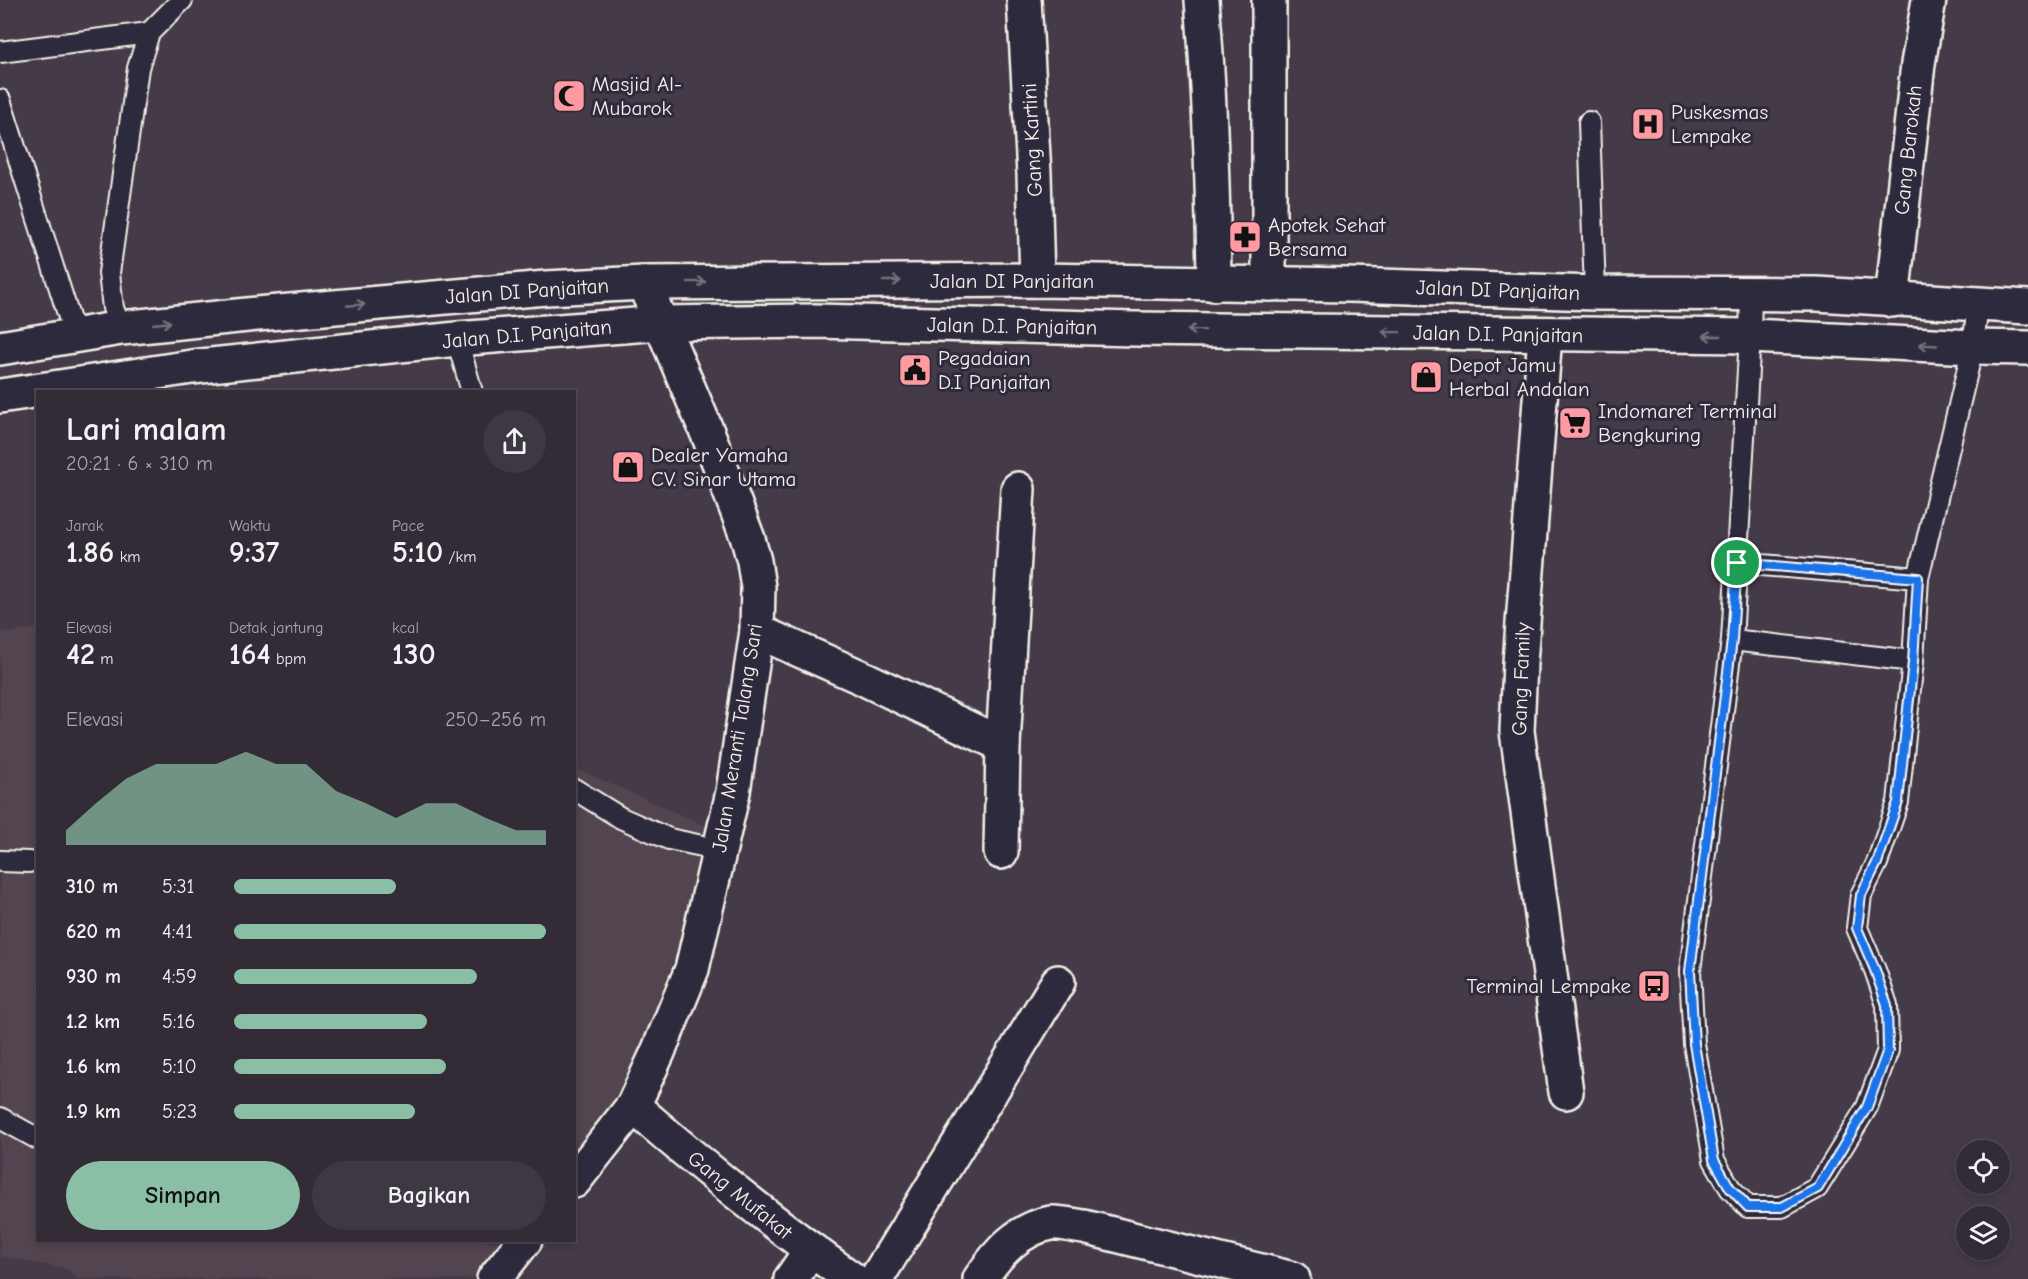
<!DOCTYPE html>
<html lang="id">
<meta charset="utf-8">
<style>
:root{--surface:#332c36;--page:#3e3842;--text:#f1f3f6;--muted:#a9a7ad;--line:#4e4851;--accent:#8abfa5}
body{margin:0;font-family:"Comic Neue",sans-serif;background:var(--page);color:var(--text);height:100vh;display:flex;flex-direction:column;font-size:22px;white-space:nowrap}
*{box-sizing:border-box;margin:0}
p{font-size:20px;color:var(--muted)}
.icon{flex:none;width:33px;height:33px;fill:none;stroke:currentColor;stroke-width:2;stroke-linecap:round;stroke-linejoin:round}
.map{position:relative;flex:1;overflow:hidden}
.sheet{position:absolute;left:36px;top:390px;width:540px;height:852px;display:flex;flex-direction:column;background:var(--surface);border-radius:0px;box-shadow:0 3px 9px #0003,0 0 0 2px var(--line)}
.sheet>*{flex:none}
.fabs{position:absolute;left:1956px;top:1140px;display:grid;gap:12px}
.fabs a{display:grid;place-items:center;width:54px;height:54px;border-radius:50%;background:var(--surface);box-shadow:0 3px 9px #0003,0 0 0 2px var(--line);font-size:30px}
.pin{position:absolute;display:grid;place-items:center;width:51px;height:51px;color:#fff;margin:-26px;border:3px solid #fff;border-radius:50%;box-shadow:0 2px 6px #0007}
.round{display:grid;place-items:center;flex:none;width:63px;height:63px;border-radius:32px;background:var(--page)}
.head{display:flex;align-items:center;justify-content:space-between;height:102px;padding:0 30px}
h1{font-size:33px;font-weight:700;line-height:45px}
.metrics{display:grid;grid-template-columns:repeat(3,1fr);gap:9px;height:102px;padding:6px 30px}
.metrics div{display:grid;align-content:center}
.metrics b{font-size:30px;font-weight:700}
.metrics small{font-size:16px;font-weight:400}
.metrics p{font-size:16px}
.chart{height:168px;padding:12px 30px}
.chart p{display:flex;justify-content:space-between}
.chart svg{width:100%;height:108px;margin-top:6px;fill:var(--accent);opacity:.7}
.button{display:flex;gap:12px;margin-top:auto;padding:12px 30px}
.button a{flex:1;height:69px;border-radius:36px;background:var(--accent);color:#111;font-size:24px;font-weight:700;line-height:69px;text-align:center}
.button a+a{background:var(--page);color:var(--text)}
ul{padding:0 30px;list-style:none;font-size:20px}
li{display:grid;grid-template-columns:96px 72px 1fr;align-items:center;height:45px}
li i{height:15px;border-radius:8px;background:var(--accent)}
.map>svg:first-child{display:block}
</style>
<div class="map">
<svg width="2028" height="1279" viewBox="0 0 2028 1279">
<rect width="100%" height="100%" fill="#443a48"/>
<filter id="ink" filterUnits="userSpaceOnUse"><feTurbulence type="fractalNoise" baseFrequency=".0167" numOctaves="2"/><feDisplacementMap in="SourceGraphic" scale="12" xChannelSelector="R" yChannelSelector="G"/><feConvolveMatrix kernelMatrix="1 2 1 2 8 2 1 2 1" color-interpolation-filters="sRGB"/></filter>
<g filter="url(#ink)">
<g fill="#534550">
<polygon points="37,628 38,1240 503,1241 471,1279 78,1279 68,1269 0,1256 0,631 9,633"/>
<polygon points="575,768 711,828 698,888 628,1091 575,1156"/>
</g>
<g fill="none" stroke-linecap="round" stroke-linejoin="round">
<defs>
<g id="service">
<polyline points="0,52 149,33"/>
<polyline points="0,100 75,336"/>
<polyline points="1589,122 1595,293"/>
<polyline points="1751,294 1750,336 1732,640 1690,971 1694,1044 1714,1160 1730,1188 1748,1207 1782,1207 1817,1188 1867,1107 1888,1050 1887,1005 1875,970 1857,928 1861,895 1877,863 1898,802 1913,661 1918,578 1973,347 1978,304"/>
<polyline points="121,328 113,308 109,273 138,68 149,33 182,0"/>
<polyline points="457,339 472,392"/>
<polyline points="1737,563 1918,578"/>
<polyline points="1732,640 1913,661"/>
<polyline points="574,789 621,818 669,839 721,850"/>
<polyline points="0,861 29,862"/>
<polyline points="0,1118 38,1139"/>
</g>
<g id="minor">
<polyline points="1024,0 1034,174 1037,280"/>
<path d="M1202 0C1210 95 1213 189 1214 284"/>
<polyline points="1269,0 1269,284"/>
<polyline points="1892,300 1918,64 1929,0"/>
<polyline points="1545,335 1520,663 1517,731 1566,1092"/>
<polyline points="757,631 865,679 1003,745"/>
<polyline points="1001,852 1003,745 1018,489"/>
<path d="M633 1106C703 1167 775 1225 852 1279"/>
<polyline points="791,1279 811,1250"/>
<polyline points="876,1279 1058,982"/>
<path d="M980 1279C998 1253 1018 1229 1051 1223 1061 1222 1074 1226 1084 1227L1293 1279"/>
</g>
<g id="tertiary">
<polyline points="574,1181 633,1106 658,1052 692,969 733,792 757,631 758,587 754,561 748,539 710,439 644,283"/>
<polyline points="494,1279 525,1240"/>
</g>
<g id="trunk">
<polyline points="0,348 121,328 257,314 546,288 644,283 1037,280 1349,285 1595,293 1817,294 2028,307"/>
<polyline points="0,396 192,367 457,339 661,323 815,321 1135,329 1750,336 1973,347 2028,348"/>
</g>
</defs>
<use href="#service" stroke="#f4f1e8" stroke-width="24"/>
<use href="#minor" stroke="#f4f1e8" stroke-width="38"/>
<use href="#tertiary" stroke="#f4f1e8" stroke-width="38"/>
<use href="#trunk" stroke="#f4f1e8" stroke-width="38"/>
<use href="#service" stroke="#2f2a3d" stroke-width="20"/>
<use href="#minor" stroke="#2f2a3d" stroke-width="33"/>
<use href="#tertiary" stroke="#2f2a3d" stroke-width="33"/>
<use href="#trunk" stroke="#2f2a3d" stroke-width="33"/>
</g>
<defs><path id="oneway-shaft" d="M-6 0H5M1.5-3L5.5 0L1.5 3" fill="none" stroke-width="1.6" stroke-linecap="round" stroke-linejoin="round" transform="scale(1.5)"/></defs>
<g stroke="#747079">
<use href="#oneway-shaft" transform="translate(892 281)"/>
<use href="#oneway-shaft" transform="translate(697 282)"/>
<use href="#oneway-shaft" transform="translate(356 305) rotate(-5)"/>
<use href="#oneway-shaft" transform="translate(162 323) rotate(-6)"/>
<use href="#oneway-shaft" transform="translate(1196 330) rotate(-179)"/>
<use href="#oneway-shaft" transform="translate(1391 332) rotate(-179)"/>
<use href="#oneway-shaft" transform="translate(1712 336) rotate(-180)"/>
<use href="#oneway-shaft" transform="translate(1928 345) rotate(-177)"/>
</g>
</g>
<g fill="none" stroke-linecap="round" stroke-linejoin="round" filter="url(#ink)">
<defs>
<polygon id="route" points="1737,563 1918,578 1913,662 1898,802 1877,863 1861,895 1857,928 1875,970 1887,1005 1888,1050 1867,1107 1818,1188 1782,1207 1748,1207 1730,1188 1714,1160 1694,1044 1690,971 1732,640"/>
</defs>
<use href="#route" stroke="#fff" stroke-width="12"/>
<use href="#route" stroke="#1a73e8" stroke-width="8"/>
</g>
<defs>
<symbol id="mosque-square" viewBox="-11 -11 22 22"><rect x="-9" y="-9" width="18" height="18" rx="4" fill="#ff9aa2" stroke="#2f2a3d"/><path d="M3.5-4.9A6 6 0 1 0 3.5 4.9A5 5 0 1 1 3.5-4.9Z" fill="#111"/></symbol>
<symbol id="hospital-square" viewBox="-11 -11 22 22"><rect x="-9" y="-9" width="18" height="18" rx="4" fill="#ff9aa2" stroke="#2f2a3d"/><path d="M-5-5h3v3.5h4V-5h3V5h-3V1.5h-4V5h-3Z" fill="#111"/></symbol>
<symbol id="pharmacy-square" viewBox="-11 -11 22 22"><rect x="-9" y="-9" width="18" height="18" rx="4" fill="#ff9aa2" stroke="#2f2a3d"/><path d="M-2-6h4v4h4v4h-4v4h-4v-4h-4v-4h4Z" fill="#111"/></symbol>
<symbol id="civic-square" viewBox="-11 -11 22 22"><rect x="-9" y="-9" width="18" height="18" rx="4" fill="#ff9aa2" stroke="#2f2a3d"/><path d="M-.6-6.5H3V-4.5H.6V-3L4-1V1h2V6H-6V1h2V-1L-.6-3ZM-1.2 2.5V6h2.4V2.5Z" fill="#111"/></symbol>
<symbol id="shop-square" viewBox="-11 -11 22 22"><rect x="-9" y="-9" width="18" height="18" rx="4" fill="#ff9aa2" stroke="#2f2a3d"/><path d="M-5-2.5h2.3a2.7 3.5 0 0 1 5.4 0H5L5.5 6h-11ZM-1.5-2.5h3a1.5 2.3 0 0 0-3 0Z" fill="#111"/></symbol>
<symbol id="supermarket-square" viewBox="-11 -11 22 22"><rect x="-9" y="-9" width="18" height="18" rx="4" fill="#ff9aa2" stroke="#2f2a3d"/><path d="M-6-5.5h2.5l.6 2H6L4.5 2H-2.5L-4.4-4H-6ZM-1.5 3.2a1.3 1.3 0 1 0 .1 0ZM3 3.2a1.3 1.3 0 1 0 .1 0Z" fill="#111"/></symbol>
<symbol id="bus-square" viewBox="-11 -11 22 22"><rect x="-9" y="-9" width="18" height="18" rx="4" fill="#ff9aa2" stroke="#2f2a3d"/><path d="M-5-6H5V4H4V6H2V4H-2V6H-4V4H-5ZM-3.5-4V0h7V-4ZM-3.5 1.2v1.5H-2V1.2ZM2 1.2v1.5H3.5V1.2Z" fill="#111"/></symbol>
</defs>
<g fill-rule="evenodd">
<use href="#mosque-square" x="550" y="77" width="38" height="38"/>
<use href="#hospital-square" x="1629" y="105" width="38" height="38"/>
<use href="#pharmacy-square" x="1226" y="218" width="38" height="38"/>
<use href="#civic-square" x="896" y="351" width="38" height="38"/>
<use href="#shop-square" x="1407" y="358" width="38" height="38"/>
<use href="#supermarket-square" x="1556" y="404" width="38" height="38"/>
<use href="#shop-square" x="609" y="448" width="38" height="38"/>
<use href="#bus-square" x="1635" y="967" width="38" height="38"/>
</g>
<g text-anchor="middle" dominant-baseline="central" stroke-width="6" stroke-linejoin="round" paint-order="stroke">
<g font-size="21" fill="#f4f1e8" stroke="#2f2a3d" text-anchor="start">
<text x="592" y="84">Masjid Al-<tspan x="592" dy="24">Mubarok</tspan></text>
<text x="1671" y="112">Puskesmas<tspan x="1671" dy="24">Lempake</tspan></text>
<text x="1268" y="225">Apotek Sehat<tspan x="1268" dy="24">Bersama</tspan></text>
<text x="938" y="358">Pegadaian<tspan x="938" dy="24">D.I Panjaitan</tspan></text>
<text x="1449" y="365">Depot Jamu<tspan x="1449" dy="24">Herbal Andalan</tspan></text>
<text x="1598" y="411">Indomaret Terminal<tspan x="1598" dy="24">Bengkuring</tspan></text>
<text x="651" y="455">Dealer Yamaha<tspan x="651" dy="24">CV. Sinar Utama</tspan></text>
<text x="1631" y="986" text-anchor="end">Terminal Lempake</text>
</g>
<g font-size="21" fill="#f4f1e8" stroke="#2f2a3d">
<text transform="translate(1032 140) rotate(-93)">Gang Kartini</text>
<text transform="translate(1908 150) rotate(-84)">Gang Barokah</text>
<text x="1012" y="281">Jalan DI Panjaitan</text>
<text transform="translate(1498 290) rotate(2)">Jalan DI Panjaitan</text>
<text transform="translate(527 291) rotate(-4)">Jalan DI Panjaitan</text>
<text transform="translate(1012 326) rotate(1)">Jalan D.I. Panjaitan</text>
<text transform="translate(527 334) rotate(-5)">Jalan D.I. Panjaitan</text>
<text transform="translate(1498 334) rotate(1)">Jalan D.I. Panjaitan</text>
<text transform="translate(1521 679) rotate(-88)">Gang Family</text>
<text transform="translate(737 738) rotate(-81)">Jalan Meranti Talang Sari</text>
<text transform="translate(740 1195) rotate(39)">Gang Mufakat</text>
</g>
</g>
</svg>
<div class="fabs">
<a><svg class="icon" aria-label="locate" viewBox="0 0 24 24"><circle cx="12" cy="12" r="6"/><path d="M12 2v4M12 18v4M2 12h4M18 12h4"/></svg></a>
<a><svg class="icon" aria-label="layers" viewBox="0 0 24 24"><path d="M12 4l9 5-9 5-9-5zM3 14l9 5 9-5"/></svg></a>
</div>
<div class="pin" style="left:1737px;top:563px;background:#1e9e55"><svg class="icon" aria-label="arrive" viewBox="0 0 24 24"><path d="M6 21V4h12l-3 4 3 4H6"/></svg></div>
<section class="sheet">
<div class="head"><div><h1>Lari malam</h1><p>20:21 · 6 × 310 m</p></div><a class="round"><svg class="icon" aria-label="share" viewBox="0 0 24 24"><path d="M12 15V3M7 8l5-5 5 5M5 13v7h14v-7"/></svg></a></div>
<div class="metrics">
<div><p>Jarak</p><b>1.86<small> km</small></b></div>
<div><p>Waktu</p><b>9:37</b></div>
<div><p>Pace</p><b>5:10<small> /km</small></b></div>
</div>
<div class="metrics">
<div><p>Elevasi</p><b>42<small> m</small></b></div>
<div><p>Detak jantung</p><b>164<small> bpm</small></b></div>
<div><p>kcal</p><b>130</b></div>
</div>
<div class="chart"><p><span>Elevasi</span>250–256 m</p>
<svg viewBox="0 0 160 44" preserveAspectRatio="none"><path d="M0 44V38L10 27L20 17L30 11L40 11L50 11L60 6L70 11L80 11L90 22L100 27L110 33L120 27L130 27L140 33L150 38L160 38V44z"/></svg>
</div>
<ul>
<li><b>310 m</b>5:31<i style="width:52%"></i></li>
<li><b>620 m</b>4:41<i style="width:100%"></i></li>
<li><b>930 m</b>4:59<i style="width:78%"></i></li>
<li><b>1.2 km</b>5:16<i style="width:62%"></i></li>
<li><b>1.6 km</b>5:10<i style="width:68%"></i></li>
<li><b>1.9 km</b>5:23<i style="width:58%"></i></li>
</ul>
<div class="button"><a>Simpan</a><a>Bagikan</a></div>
</section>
</div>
